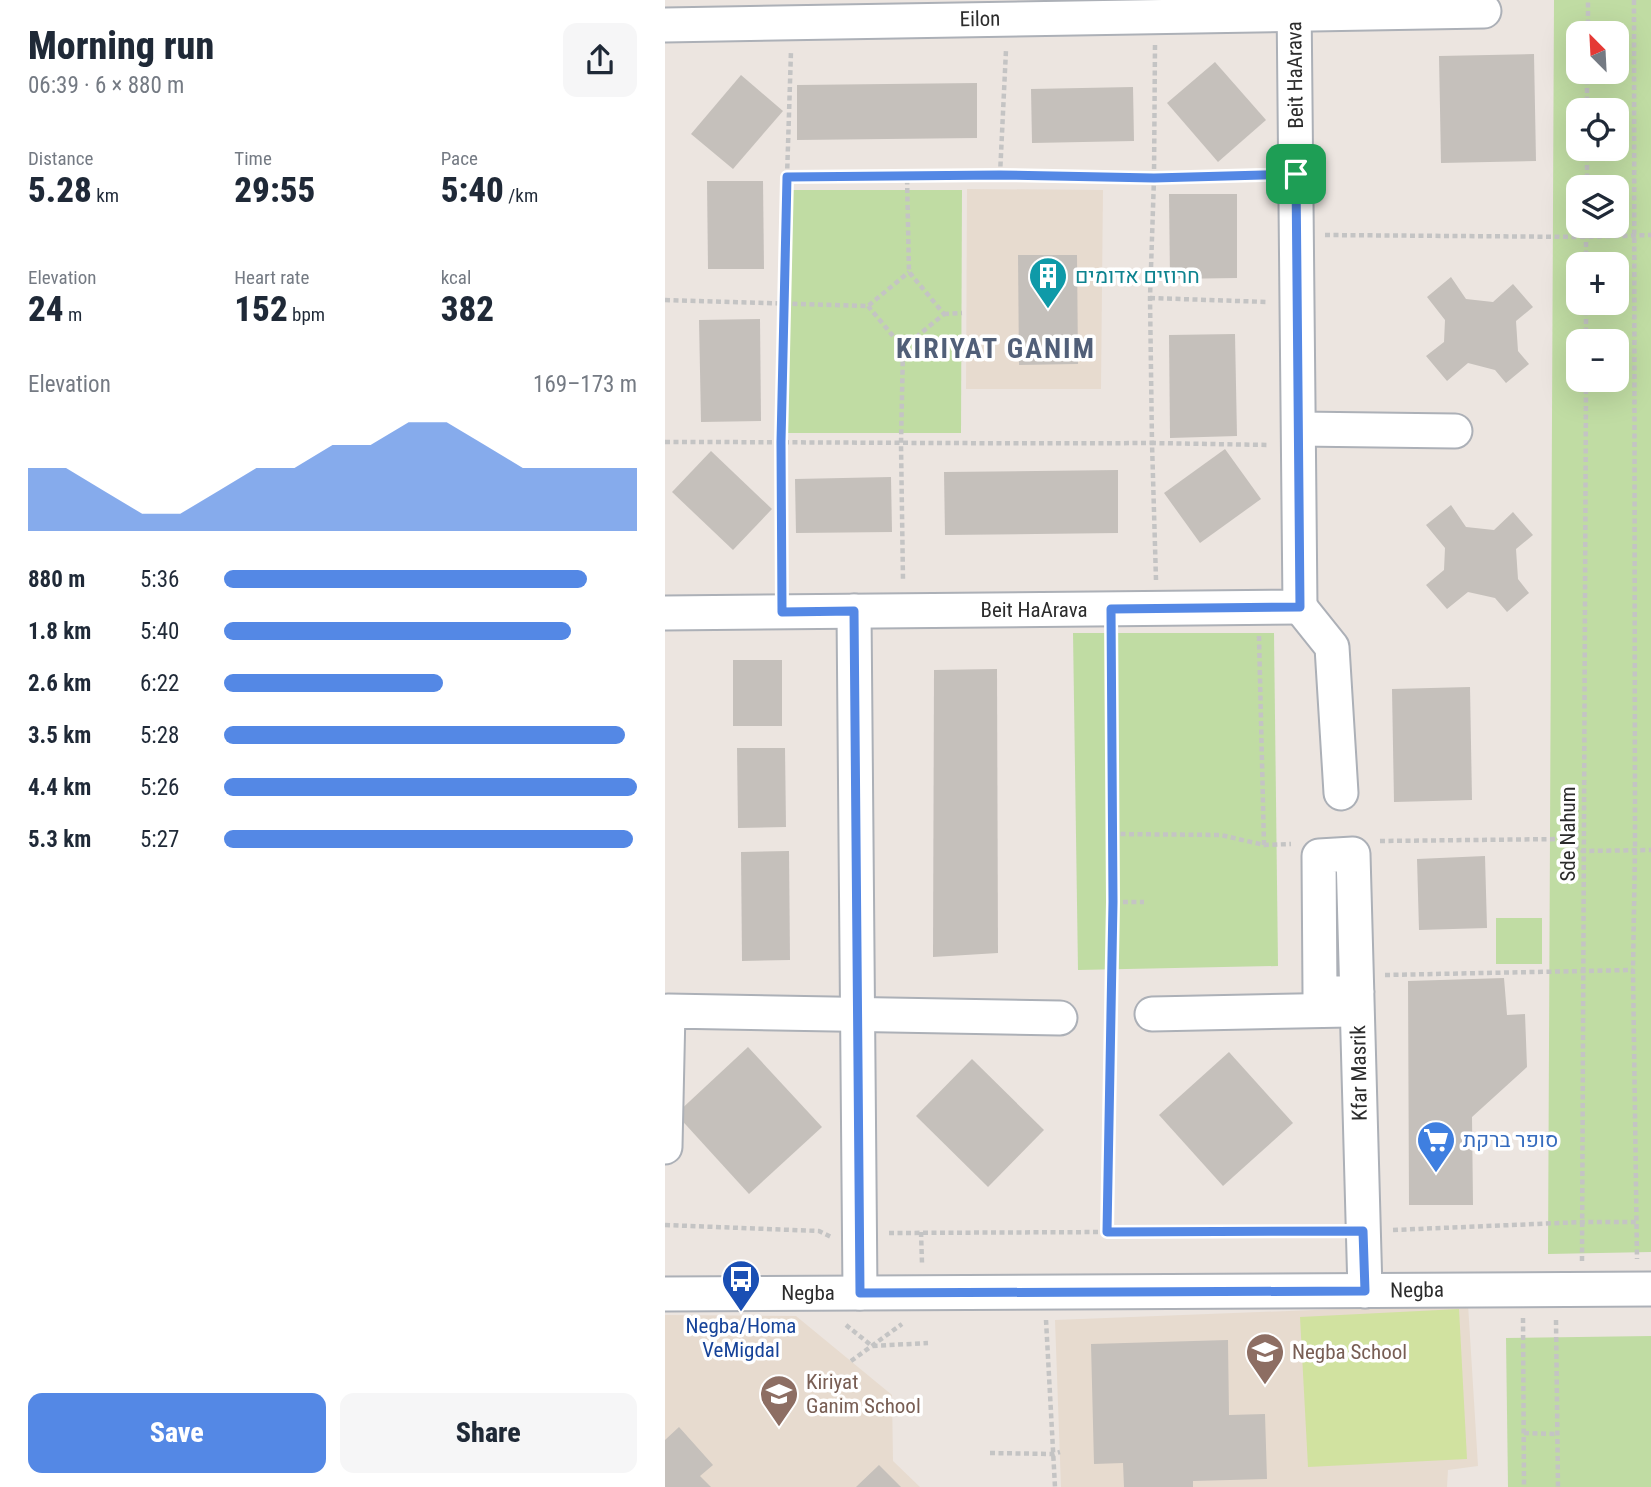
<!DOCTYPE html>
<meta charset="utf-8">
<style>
:root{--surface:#fff;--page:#f6f6f7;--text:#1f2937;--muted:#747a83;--accent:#5488e5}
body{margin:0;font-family:"Roboto Condensed",Heebo,sans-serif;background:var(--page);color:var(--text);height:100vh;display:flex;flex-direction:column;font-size:26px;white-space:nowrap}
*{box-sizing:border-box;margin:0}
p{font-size:23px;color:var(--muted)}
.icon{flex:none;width:38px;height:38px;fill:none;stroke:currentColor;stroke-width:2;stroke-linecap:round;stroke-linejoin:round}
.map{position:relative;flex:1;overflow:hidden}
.sheet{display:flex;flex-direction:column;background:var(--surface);width:665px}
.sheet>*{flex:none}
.needle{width:46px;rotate:336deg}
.buttons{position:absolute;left:901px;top:21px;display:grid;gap:14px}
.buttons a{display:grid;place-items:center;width:63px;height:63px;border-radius:14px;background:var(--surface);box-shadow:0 7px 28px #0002;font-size:35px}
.pin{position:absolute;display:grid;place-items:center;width:60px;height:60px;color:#fff;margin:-30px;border-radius:14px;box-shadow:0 4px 10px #0006}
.round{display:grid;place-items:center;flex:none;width:74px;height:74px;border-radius:14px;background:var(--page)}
.summary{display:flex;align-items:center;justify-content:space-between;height:119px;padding:0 28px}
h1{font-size:38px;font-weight:800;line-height:52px}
.figures{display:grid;grid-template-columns:repeat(3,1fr);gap:10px;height:119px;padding:7px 28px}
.figures div{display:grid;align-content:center}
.figures b{font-size:35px;font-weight:800}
.figures small{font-size:19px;font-weight:400}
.figures p{font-size:19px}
.chart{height:196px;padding:14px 28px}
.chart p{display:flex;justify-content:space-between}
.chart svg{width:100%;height:126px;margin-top:7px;fill:var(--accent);opacity:.7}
.cta{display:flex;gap:14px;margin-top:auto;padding:14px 28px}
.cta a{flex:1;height:80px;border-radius:14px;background:var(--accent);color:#fff;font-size:28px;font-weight:800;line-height:80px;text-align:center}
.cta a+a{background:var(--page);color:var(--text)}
ul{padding:0 28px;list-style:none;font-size:23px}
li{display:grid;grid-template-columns:112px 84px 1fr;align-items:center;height:52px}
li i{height:18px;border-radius:9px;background:var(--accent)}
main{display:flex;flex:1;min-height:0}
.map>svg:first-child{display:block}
</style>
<main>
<section class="sheet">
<div class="summary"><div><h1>Morning run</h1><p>06:39 · 6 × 880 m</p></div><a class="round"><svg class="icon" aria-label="share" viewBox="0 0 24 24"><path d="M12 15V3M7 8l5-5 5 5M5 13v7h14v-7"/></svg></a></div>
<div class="figures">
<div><p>Distance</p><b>5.28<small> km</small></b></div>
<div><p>Time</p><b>29:55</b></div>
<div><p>Pace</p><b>5:40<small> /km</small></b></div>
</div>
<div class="figures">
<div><p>Elevation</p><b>24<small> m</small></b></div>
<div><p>Heart rate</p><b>152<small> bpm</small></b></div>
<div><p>kcal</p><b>382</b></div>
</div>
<div class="chart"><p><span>Elevation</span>169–173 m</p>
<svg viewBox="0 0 160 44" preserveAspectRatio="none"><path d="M0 44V22L10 22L20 30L30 38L40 38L50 30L60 22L70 22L80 14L90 14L100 6L110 6L120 14L130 22L140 22L150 22L160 22V44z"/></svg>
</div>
<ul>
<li><b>880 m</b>5:36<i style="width:88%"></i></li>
<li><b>1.8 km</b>5:40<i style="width:84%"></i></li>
<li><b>2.6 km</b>6:22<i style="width:53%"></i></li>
<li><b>3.5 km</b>5:28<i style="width:97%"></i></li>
<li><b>4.4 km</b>5:26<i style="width:100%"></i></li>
<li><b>5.3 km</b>5:27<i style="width:99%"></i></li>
</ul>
<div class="cta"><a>Save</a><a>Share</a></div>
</section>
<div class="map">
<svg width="986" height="1487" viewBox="0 0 986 1487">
<rect width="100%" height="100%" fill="#ece5e0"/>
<g fill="#e7dbcf">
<polygon points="302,189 438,190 436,389 301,389"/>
<polygon points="803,1304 813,1466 783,1470 782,1487 396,1487 390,1320"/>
<polygon points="0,1315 131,1316 227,1395 228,1461 255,1487 0,1487"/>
</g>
<g fill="#c0dca3" fill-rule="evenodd">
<path d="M889 0H986V1252L883 1254ZM914 33H952V72H914ZM952 110V149H914V110ZM914 187H952V226H914ZM952 264V303H914V264ZM952 341V380H914V341Z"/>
<polygon points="124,190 297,190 296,433 123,433"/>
<polygon points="408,633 609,633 613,966 413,970"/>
<rect x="831" y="918" width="46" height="46"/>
<polygon points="986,1336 986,1487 843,1487 841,1338"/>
</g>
<polygon fill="#d1e2a0" points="794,1309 802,1459 643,1467 635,1317"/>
<g fill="#c5c0bb">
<polygon points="869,54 871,161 776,163 774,56"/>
<polygon points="550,62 601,120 553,162 502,103"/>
<polygon points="76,75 118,111 68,169 26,134"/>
<polygon points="312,83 312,138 132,140 132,85"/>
<polygon points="468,87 469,141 367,143 366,89"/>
<polygon points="42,181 98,181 99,269 43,269"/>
<polygon points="504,194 572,194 572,278 505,279"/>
<polygon points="353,255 412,255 413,364 354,365"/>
<polygon points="786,277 801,299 828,302 848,284 868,307 851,321 853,351 864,364 841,383 830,370 803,363 782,381 761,356 779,342 780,320 762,297"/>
<polygon points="95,319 96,421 36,422 34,320"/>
<polygon points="570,334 572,436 505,438 504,335"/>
<polygon points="560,449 596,499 535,543 499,493"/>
<polygon points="46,451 107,509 68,550 7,492"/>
<polygon points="453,470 453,533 280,535 279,472"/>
<polygon points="226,477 227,532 131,533 130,479"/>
<polygon points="786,505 801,527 829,530 848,512 868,535 851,549 853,579 864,593 842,612 830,598 803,592 782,609 761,585 779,570 780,548 761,525"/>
<rect x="68" y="660" width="49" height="66"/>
<polygon points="332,669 333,953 268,957 269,670"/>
<polygon points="805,687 807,800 729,802 727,689"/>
<polygon points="72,748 120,748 121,827 73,828"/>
<polygon points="124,851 125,960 77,961 76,852"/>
<polygon points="820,856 822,928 754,930 752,859"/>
<polygon points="839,978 842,1015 860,1014 862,1067 807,1117 808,1205 744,1205 743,981"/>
<polygon points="83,1047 157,1127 84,1194 11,1114"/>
<polygon points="564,1052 628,1123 558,1186 494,1115"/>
<polygon points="307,1059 379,1130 323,1187 251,1116"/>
<polygon points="563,1340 564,1415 600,1414 602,1479 528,1481 528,1487 459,1487 458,1463 429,1464 426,1344"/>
<polygon points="14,1427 48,1465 35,1476 46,1487 0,1487 0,1440"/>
<polygon points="214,1465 236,1487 191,1487"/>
</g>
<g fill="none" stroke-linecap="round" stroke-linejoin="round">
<defs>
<g id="minor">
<polyline points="0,25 819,11"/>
<polyline points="634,429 790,431"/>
<polyline points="635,607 667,647 676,793"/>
<polyline points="189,611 195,1293"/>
<polyline points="0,613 635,607 629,0"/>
<polyline points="692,992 655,994 654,856 688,854 700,1291"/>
<polyline points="487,1014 684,1010"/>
<polyline points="0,1147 3,1011 395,1018"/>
<polyline points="0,1294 986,1289"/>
</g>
</defs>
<use href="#minor" stroke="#acb0b7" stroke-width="37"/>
<g stroke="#c4c4c4" stroke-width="4.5" stroke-dasharray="5 3.5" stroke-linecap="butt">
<polyline points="969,0 970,850 968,970 972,1259"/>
<polyline points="923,33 923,0"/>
<polyline points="490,45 489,178 600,175"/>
<polyline points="922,110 922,72"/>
<polyline points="335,175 341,50"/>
<polyline points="122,177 126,51"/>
<polyline points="922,187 922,149"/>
<polyline points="660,235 921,237 986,235"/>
<polyline points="921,264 921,226"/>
<polyline points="485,298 603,302"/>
<polyline points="0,300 203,306 244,272"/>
<polyline points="203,306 238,348 236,444 238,580"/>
<polyline points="279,314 297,313"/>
<polyline points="921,341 921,303"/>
<polyline points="238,348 279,314 244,272 242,176"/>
<path d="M0 442C162 442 324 444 487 443L485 298 489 178 335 175 122 177 116 442 117 582"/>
<polyline points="491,580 487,443 604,445"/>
<polyline points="594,636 599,845"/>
<polyline points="446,638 448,902"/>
<polyline points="447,834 556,835 599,845 626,844"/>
<polyline points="715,841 897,839 918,851 986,850"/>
<polyline points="720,975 968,970"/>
<polyline points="0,1225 154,1231 166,1237"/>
<polyline points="728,1230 918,1222 972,1222"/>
<polyline points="256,1232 257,1263"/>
<polyline points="442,1232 448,902 479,902"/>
<polyline points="224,1233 670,1231"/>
<polyline points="917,1261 921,380"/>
<polyline points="858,1318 859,1487"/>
<polyline points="381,1320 390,1487"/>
<polyline points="891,1320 893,1487"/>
<polyline points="181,1325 207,1346 263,1343"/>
<polyline points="186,1361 237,1324"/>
<polyline points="859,1433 892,1434"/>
<polyline points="325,1453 388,1454 395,1452"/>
</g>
<use href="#minor" stroke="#fff" stroke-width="33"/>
</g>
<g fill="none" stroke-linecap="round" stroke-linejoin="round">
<defs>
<polygon id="route" points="631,174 635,607 446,609 448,902 442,1232 698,1231 700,1291 195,1293 189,611 117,612 116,442 122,177 335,175 489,178"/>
</defs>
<use href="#route" stroke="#fff" stroke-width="14"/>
<use href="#route" stroke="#5488e5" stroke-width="9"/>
</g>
<defs>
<symbol id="building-pin" viewBox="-11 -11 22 30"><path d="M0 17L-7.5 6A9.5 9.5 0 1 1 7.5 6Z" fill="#0f9aa8" stroke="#fff"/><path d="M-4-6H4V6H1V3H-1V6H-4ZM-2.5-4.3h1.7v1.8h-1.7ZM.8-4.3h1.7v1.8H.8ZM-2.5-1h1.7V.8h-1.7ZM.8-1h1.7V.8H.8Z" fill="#fff"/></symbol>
<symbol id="supermarket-pin" viewBox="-11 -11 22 30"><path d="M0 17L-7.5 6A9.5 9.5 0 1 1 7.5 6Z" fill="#3f7fe0" stroke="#fff"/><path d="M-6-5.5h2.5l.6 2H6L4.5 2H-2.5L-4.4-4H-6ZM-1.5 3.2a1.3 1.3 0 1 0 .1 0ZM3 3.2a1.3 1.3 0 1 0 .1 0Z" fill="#fff"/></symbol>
<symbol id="bus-pin" viewBox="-11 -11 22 30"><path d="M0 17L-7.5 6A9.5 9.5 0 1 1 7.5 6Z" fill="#1a4fb4" stroke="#fff"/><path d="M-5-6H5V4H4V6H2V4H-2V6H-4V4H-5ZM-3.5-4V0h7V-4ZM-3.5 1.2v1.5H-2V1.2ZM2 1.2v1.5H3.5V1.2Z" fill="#fff"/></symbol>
<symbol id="school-pin" viewBox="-11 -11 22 30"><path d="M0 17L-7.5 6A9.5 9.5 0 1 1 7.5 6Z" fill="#8d6e63" stroke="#fff"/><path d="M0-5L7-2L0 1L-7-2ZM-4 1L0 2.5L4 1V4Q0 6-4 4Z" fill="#fff"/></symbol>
</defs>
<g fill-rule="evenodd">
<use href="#building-pin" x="361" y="254" width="44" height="60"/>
<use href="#supermarket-pin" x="749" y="1118" width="44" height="60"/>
<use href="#bus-pin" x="54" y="1257" width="44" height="60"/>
<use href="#school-pin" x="578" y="1330" width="44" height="60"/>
<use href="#school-pin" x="92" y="1372" width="44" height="60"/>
</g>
<g text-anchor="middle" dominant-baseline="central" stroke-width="7" stroke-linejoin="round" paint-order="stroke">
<g font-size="21" fill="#2c2c2c" stroke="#fff">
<text transform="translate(315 19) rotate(-1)">Eilon</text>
<text transform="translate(630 75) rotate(-91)">Beit HaArava</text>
<text x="369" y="610">Beit HaArava</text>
<text transform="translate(903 834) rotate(-90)">Sde Nahum</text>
<text transform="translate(694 1073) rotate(-91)">Kfar Masrik</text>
<text transform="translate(752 1290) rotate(-1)">Negba</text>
<text x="143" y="1293">Negba</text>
</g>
<g font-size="21" fill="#0d838f" stroke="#fff" text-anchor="start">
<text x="410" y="276">חרוזים אדומים</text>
</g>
<g font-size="21" fill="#366cbe" stroke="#fff" text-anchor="start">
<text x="798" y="1140">סופר ברקת</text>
</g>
<g font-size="21" fill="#164399" stroke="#fff">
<text x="76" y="1326">Negba/Homa<tspan x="76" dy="24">VeMigdal</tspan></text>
</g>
<g font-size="21" fill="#785e54" stroke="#fff" text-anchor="start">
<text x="627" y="1352">Negba School</text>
<text x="141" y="1382">Kiriyat<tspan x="141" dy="24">Ganim School</tspan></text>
</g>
<g font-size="28" font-weight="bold" letter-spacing="2" fill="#515f78" stroke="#fff">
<text x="331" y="348">KIRIYAT GANIM</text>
</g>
</g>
</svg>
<div class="buttons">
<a><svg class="needle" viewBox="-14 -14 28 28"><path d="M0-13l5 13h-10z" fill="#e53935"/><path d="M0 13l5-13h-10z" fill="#747a83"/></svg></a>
<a><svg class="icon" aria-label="locate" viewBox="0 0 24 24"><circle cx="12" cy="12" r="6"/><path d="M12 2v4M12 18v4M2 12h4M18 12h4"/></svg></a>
<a><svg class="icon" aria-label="layers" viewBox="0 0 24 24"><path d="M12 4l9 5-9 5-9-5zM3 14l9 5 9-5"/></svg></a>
<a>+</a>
<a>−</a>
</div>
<div class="pin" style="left:631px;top:174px;background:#1e9e55"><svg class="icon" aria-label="arrive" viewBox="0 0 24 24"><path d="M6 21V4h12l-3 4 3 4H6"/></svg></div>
</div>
</main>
